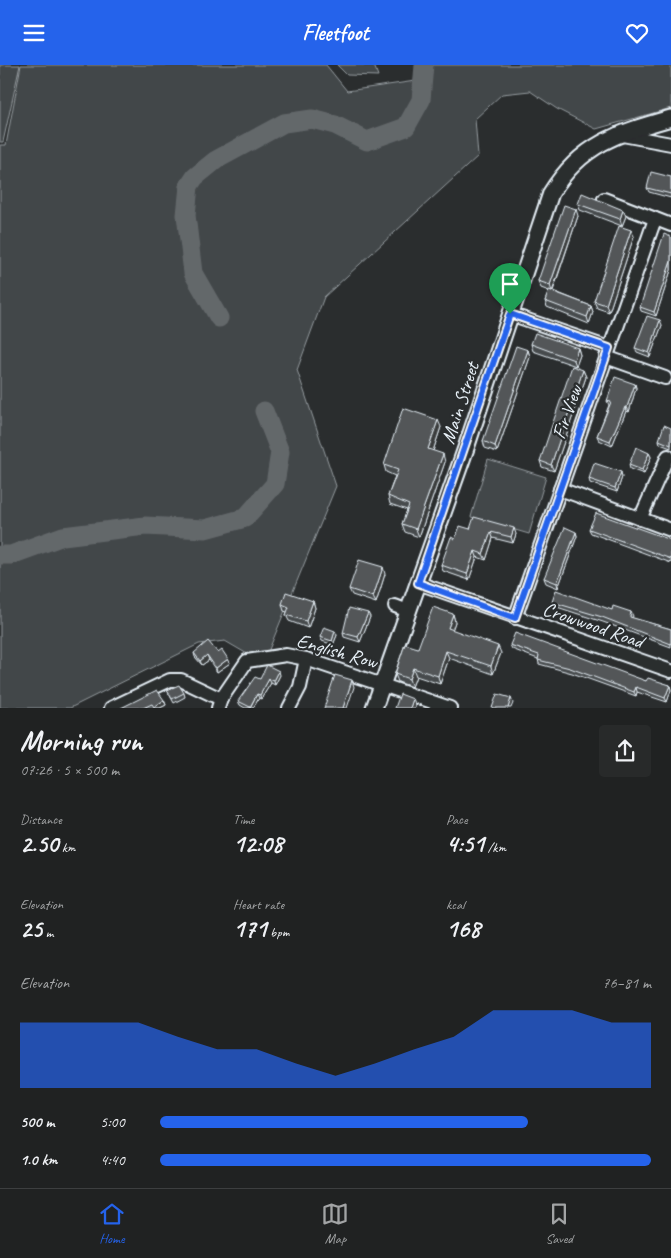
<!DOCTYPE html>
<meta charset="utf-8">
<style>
:root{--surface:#202222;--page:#282a2a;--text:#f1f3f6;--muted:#a2a4a5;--line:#3d3f40;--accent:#2563eb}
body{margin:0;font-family:Caveat,sans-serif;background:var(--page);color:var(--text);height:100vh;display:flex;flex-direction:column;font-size:19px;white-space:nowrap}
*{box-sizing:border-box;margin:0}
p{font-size:16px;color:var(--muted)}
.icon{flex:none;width:28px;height:28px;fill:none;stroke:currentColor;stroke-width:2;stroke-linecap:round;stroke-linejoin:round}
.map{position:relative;height:643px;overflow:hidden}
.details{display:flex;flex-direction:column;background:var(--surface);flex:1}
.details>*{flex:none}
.pin{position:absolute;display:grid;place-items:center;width:42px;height:42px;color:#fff;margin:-51px -21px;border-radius:50% 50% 50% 0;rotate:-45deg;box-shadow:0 0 5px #0007}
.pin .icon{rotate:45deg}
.round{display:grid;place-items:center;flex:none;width:52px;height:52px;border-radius:5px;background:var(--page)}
.headline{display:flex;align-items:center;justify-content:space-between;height:85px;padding:0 20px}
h1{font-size:28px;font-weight:600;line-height:38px}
.metrics{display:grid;grid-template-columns:repeat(3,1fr);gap:8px;height:85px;padding:5px 20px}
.metrics div{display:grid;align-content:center}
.metrics b{font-size:25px;font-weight:600}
.metrics small{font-size:14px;font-weight:400}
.metrics p{font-size:14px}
.chart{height:140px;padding:10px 20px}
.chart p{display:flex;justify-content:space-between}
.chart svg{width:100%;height:90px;margin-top:5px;fill:var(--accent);opacity:.7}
ul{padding:0 20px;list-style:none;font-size:16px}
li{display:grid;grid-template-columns:80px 60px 1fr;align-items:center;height:38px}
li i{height:12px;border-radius:6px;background:var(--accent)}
header{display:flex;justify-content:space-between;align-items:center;height:65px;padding:0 20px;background:var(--accent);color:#fff;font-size:22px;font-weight:600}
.tab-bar{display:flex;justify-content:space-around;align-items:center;height:70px;border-top:1px solid var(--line);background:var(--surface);font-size:14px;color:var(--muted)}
.tab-bar a{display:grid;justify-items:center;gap:2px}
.tab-bar .selected{color:var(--accent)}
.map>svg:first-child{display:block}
</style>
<header><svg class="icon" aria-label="menu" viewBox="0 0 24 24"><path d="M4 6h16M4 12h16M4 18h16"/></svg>Fleetfoot<svg class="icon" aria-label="heart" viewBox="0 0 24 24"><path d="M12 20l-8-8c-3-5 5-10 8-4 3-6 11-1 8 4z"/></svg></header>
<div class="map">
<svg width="671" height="643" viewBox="0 0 671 643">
<rect width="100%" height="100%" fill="#2a2d2e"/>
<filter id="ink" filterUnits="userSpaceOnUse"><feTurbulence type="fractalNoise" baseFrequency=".02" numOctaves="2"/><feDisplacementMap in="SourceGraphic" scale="10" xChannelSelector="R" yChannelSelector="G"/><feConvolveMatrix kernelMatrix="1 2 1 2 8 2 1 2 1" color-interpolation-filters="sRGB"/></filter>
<g filter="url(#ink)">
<g fill="#424648" stroke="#959ca0">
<polygon points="0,0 20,0 3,77 0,77"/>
<polygon points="21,0 326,0 347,26 429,14 433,0 671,0 671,43 596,64 557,44 530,26 502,29 475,54 478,91 324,232 297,305 336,421 268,587 249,590 225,576 199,579 70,643 0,643 0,80 6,80"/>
<polygon points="337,0 374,0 378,11 347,10"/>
<polygon points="488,394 546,412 529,469 471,452"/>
</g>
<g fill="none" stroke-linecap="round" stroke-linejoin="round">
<g stroke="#63686b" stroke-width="19">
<polyline points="219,253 193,208 186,150 189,121 195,112 216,95 284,58 312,54 335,60 367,76 406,62 421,35 424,0"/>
<polyline points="0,490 11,490 63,471 145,461 205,464 245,453 275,419 280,387 264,346"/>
</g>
<defs>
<g id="minor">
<polyline points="617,69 671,79"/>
<polyline points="604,134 671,160"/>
<polyline points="510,249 609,283"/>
<polyline points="606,292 665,313"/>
<polyline points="560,424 671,465"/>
<polyline points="640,454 668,391"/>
<polyline points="418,518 671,606"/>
<polyline points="395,541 408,546"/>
<polyline points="515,553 655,154"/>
<polyline points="111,643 170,615 181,615 221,634"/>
<polyline points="218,643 221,634 247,596 286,590 306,594 450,643"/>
<polyline points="289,643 300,622 306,594"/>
</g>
<path id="major" d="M374 643 466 383 551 128C581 79 618 68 671 53"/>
</defs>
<use href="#minor" stroke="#e8f1f8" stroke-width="16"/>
<use href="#major" stroke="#e8f1f8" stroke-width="19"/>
<use href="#minor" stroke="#2a2d2e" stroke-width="12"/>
<use href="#major" stroke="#2a2d2e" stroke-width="15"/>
</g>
<g fill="#474b4d" stroke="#e8f1f8">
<polygon points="671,112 671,133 649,127 647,123"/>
<polygon points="578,139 623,145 626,151 622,161 580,145"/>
<polygon points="578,151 553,226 591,241 593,247 589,259 547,242 545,236 549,226 541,223 538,216"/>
<polygon points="634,171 609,247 597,243 594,236"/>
<polygon points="671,172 671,205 656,251 641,246 640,242"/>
<polygon points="662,260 650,292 637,287 635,283"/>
<polygon points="531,279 578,283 580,290 576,301 533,286"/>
<polygon points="528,285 530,292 497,387 485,383 483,376"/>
<polygon points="583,305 586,312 554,406 542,402 540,396"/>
<polygon points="635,319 636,323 629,347 626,346 612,381 599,375 597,371 609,340 607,336"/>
<polygon points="441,362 433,386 445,397 419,472 405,467 402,459 407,445 390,439 388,431 395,411 386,407 384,400"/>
<polygon points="671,363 671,383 660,379 659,375"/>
<polygon points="649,388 651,392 644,409 630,404 629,400"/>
<polygon points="622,412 617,427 590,418 589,414"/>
<polygon points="470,464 516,469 513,478 493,473 486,495 477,492 469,515 443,506 441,500 455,474"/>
<polygon points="589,464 671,475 671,498 591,468"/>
<polygon points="576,467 577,471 558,523 546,518 544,513"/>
<polygon points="385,509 376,538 352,530 349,524"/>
<polygon points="313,536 315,543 308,563 289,556 286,550 287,547 284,546 282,539"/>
<polygon points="552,537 612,545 631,547 633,551 632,553 671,564 671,582 603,557 554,541"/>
<polygon points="368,548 370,552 360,577 344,572 343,568"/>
<polygon points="453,549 455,557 452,565 501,588 493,609 449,593 440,619 416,611 412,622 398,617 395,609 418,583"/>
<polygon points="337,570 333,580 322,576 320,572"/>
<polygon points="510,580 646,616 670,620 671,625 667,637 637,627 636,631 572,608 539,599 538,594 512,584"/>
<polygon points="194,588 218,588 228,594 230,598 217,607 209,595 202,600 195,592"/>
<polygon points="280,610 275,620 271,618 261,634 259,633 253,643 245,643 240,640 238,636 260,614"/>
<polygon points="167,625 184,628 185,632 174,638"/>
<polygon points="164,635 166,640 160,643 121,643"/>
</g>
<g fill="#3a3d3e" stroke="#e8f1f8">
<polygon points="576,144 578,151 552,227 550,220"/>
<polygon points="623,145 626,151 622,161 620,154"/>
<polygon points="631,165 634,171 609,247 606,240"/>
<polygon points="671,196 671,205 656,251 654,247"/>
<polygon points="591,241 593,247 589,259 587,252"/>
<polygon points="660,255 662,260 650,292 649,288"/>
<polygon points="578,283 580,290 576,301 574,295"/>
<polygon points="528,285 530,292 497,387 495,381"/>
<polygon points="583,305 586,312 554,406 551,400"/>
<polygon points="635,319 636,323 629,347 627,342"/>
<polygon points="625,342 626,346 612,381 610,376"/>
<polygon points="438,355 441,362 431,392 428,384"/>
<polygon points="649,388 651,392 644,409 642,405"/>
<polygon points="443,389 445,397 419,472 416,464"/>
<polygon points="621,407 622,412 617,427 615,423"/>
<polygon points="514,463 516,469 513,478 511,472"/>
<polygon points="491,467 493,473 486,495 483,489"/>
<polygon points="576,467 577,471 558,523 557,518"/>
<polygon points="475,486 477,492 469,515 467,509"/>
<polygon points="383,502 385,509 376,538 373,532"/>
<polygon points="313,536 315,543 308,563 306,556"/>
<polygon points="368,548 370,552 360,577 358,572"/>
<polygon points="453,549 455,557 450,571 448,563"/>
<polygon points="335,566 337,570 333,580 332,576"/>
<polygon points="498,581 501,588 493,609 491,601"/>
<polygon points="446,586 449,593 440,619 438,611"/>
<polygon points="207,590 209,595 202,600 200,596"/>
<polygon points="228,594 230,598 217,607 216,603"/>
<polygon points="413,603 416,611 412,622 409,614"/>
<polygon points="279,606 280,610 275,620 274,616"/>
<polygon points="269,614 271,618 261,634 260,630"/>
<polygon points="352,615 354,622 347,643 343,643"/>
<polygon points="670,620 671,625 667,637 665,633"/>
<polygon points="636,622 637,627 636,631 634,627"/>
<polygon points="257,629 259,633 253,643 250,643"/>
<polygon points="511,633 513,638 511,643 508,643"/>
<polygon points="413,634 416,640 415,643 410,643"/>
<polygon points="164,635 166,640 160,643 155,643 154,642"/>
</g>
<g fill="#535759" stroke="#e8f1f8">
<polygon points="651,107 671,112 671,129 647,123"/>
<polygon points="582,128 623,145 620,154 578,139"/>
<polygon points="564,140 576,144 550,220 538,216"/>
<polygon points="619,161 631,165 606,240 594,236"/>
<polygon points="664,169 671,172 671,196 654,247 640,242"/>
<polygon points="549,225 591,241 587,252 545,236"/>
<polygon points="647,251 660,255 649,288 635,283"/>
<polygon points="535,268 578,283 574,295 531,279"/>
<polygon points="516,281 528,285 495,381 483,376"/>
<polygon points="572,301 583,305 551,400 540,396"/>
<polygon points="615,312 635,319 627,342 625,342 610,376 597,371 611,337 607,336"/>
<polygon points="403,343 438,355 428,384 443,389 416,464 402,459 409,440 388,431 398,405 384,400"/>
<polygon points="664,360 671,363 671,380 659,375"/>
<polygon points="636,382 649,388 642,405 629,400"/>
<polygon points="594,398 621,407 615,423 589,414"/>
<polygon points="596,448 671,475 671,494 589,464"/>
<polygon points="474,452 514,463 511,472 491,467 483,489 475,486 467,509 441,500 451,472 455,474 460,461 470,464"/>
<polygon points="565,462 576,467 557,518 544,513"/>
<polygon points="359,495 383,502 373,532 349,524"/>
<polygon points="556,525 612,545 613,541 631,547 630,552 671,564 671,579 602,552 552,537"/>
<polygon points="286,527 313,536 306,556 286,550 289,542 282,539"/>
<polygon points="433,542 453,549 448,563 498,581 491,601 446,586 438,611 413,603 409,614 395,609 405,579 418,583"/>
<polygon points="349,543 368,548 358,572 343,568"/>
<polygon points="324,562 335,566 332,576 320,572"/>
<polygon points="515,568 646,616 648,613 670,620 665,633 636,622 634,627 570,603 538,595 539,590 510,580"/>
<polygon points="208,576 218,588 222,585 228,594 216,603 207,590 200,596 194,588"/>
<polygon points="267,600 279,606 274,616 269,614 260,630 257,629 250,642 238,636 255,612 260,614"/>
<polygon points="335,610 352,615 343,643 324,643"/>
<polygon points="179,620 184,628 172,634 167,625"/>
<polygon points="157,625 164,635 154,642 152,639 143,643 121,643"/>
<polygon points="400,629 413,634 410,643 395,643"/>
<polygon points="497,629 511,633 508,643 492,643"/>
</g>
</g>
<g fill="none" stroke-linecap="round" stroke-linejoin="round" filter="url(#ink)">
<defs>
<polygon id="route" points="510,249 609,283 515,553 418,518"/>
</defs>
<use href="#route" stroke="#fff" stroke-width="10"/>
<use href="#route" stroke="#2563eb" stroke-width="6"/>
</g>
<g text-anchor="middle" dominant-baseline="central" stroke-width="4.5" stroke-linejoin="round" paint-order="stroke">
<g font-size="20" fill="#e8f1f8" stroke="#2a2d2e">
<text transform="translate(460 338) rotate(-72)">Main Street</text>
<text transform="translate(567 347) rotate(-71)">Fir View</text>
<text transform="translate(593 560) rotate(19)">Crowwood Road</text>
<text transform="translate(337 586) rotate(16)">English Row</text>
</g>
</g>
</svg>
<div class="pin" style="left:510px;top:249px;background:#1e9e55"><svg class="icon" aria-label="arrive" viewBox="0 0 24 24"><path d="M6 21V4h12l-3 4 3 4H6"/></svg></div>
</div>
<section class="details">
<div class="headline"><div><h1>Morning run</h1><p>07:26 · 5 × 500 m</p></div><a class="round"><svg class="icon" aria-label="share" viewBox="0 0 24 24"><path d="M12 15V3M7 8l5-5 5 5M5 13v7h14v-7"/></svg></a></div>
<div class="metrics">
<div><p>Distance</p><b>2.50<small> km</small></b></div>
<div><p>Time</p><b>12:08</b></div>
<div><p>Pace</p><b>4:51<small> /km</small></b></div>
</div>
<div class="metrics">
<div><p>Elevation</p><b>25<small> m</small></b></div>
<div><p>Heart rate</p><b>171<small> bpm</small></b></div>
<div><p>kcal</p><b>168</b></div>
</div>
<div class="chart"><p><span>Elevation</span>76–81 m</p>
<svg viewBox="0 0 160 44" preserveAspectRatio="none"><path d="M0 44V12L10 12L20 12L30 12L40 19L50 25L60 25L70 32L80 38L90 32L100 25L110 19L120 6L130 6L140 6L150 12L160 12V44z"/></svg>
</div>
<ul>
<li><b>500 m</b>5:00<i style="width:75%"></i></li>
<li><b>1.0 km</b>4:40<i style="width:100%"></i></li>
</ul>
</section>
<nav class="tab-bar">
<a class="selected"><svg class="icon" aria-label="home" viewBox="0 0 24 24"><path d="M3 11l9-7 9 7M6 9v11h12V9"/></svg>Home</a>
<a><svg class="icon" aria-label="map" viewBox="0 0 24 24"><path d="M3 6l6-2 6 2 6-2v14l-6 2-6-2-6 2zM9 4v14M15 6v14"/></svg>Map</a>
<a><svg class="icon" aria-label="saved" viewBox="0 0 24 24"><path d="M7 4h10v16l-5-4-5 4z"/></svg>Saved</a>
</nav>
